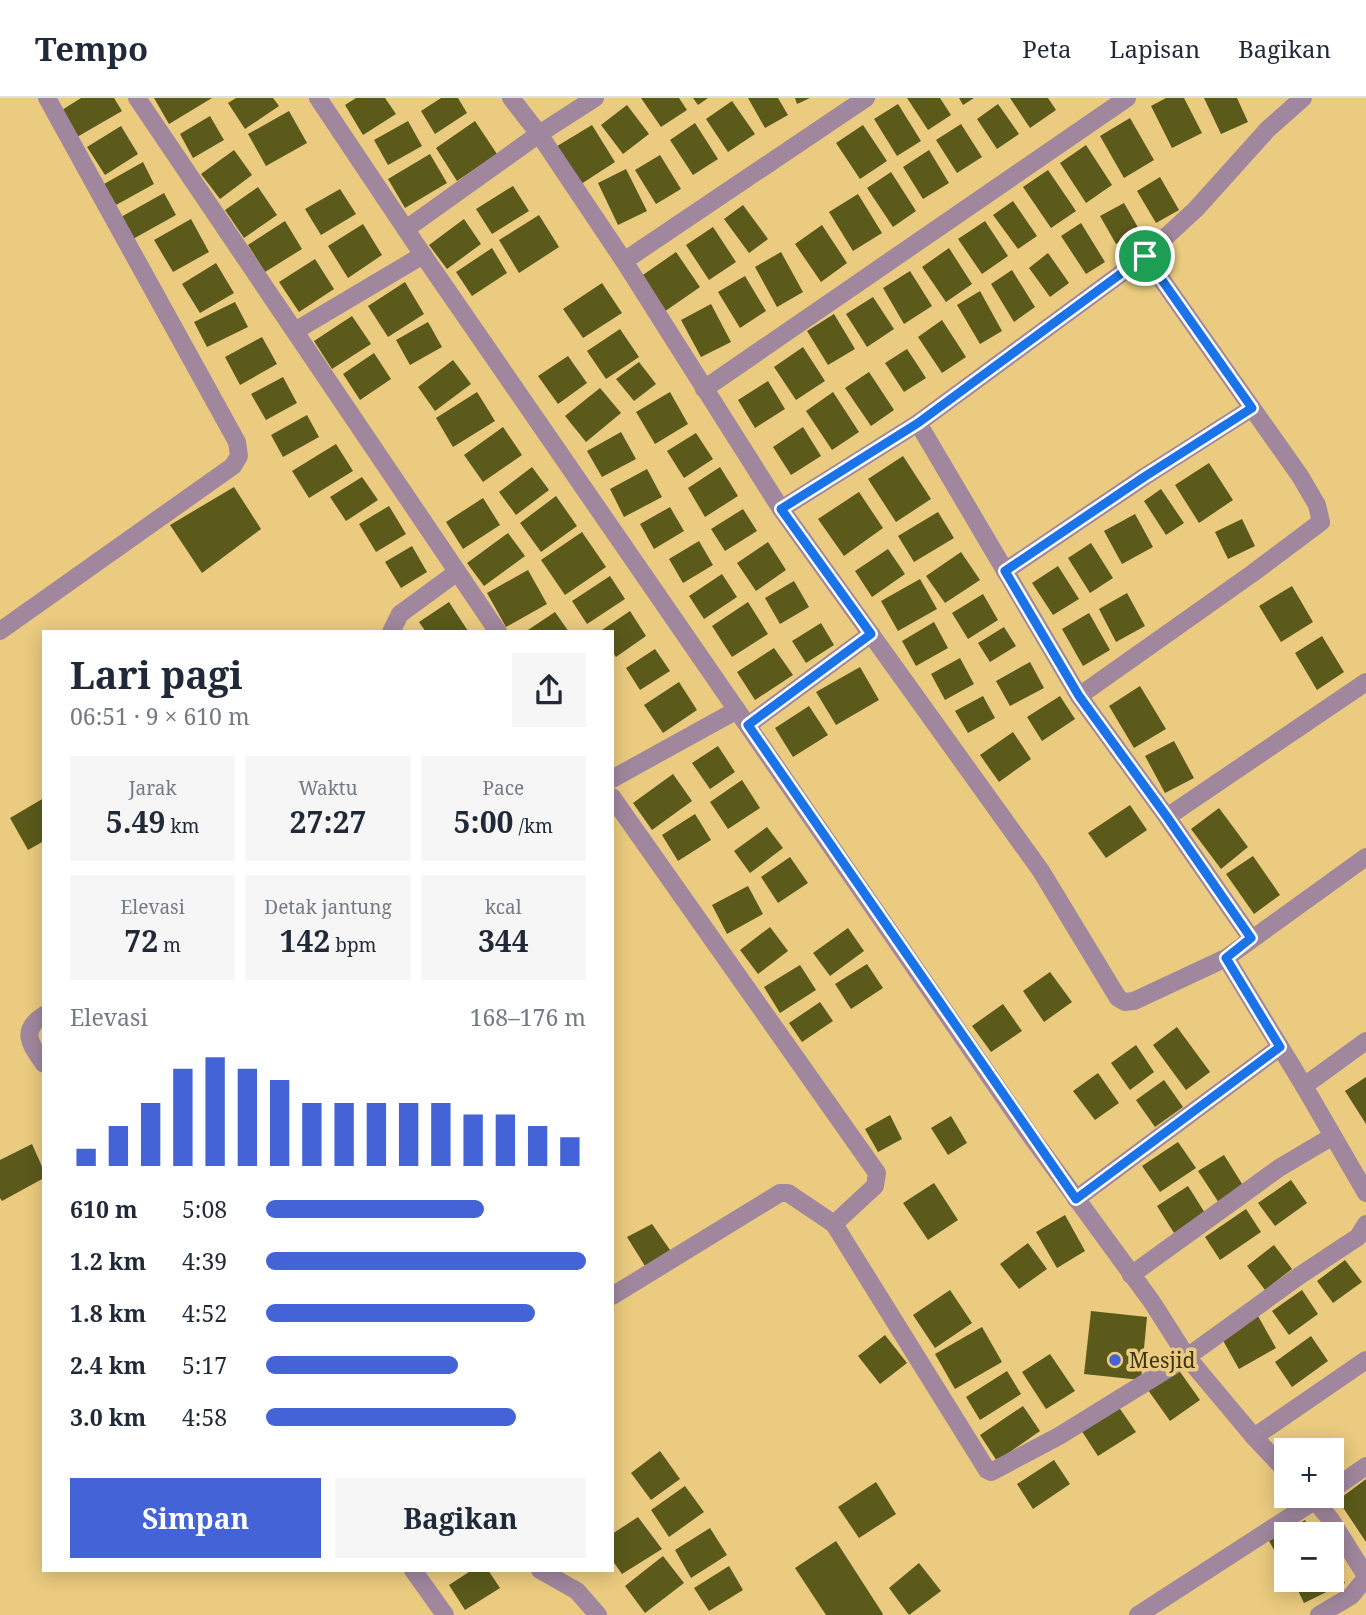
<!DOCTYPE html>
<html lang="id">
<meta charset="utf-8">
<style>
:root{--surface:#fff;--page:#f6f6f7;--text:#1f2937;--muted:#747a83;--line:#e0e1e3;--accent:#4363d6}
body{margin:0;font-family:"Noto Serif",serif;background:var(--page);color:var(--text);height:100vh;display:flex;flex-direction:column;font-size:26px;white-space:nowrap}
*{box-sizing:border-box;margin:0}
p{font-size:23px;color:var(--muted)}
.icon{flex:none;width:38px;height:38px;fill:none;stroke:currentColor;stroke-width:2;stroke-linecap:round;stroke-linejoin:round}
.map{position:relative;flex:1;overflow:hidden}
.sheet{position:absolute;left:42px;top:532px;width:572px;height:942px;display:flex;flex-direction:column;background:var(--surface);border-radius:0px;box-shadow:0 4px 18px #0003}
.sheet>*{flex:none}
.controls{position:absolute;left:1274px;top:1340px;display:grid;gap:14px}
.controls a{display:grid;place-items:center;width:70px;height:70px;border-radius:0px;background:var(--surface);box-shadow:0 4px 18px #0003;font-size:35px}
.pin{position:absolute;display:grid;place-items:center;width:60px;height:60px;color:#fff;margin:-30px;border:4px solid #fff;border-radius:50%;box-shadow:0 2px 7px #0007}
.round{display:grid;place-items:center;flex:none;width:74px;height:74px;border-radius:0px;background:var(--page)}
.summary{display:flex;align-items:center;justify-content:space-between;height:119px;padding:0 28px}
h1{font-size:38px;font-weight:700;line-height:52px}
.figures{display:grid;grid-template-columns:repeat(3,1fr);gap:10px;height:119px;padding:7px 28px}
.figures div{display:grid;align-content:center;border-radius:0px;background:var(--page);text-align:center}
.figures b{font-size:30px;font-weight:700}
.figures small{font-size:19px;font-weight:400}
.figures p{font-size:19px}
.chart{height:196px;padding:14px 28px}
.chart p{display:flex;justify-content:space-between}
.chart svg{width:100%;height:126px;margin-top:7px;stroke:var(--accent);stroke-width:6}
.action{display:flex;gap:14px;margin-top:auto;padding:14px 28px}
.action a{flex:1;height:80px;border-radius:0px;background:var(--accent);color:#fff;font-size:28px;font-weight:700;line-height:80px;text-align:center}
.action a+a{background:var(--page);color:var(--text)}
ul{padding:0 28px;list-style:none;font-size:23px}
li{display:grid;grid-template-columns:112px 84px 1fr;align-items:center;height:52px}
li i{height:18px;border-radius:9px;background:var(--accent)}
header{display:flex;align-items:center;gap:42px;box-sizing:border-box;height:98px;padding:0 35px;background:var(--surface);border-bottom:2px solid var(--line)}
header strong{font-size:33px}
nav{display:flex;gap:38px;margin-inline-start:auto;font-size:24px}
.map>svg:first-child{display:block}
</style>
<header>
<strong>Tempo</strong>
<nav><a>Peta</a><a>Lapisan</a><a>Bagikan</a></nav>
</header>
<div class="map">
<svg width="1366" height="1517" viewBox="0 0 1366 1517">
<rect width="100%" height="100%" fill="#eacb7f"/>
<g fill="#5b5a1b">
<polygon points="81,0 114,0 122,13 77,39 62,12"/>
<polygon points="154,0 212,0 169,26"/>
<polygon points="236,0 273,0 279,8 245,31 228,5"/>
<polygon points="356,0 385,0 396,16 363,37 345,7"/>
<polygon points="441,0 458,0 467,15 435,36 421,13"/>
<polygon points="641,0 679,0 687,12 661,29"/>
<polygon points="693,0 708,0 698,7"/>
<polygon points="748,0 778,0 788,17 765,30"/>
<polygon points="795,0 810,0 797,6"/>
<polygon points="907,0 940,0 951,17 928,32"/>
<polygon points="959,0 974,0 963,7"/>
<polygon points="1010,0 1048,0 1056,12 1030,30"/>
<polygon points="1166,0 1184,0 1202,35 1172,50 1151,8"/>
<polygon points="1204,0 1237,0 1248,24 1221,36"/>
<polygon points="732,3 755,36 728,54 706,21"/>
<polygon points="898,6 921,43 897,58 874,21"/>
<polygon points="998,6 1019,36 997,51 977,21"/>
<polygon points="627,7 649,36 623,56 601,27"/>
<polygon points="289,13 307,45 266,68 248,36"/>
<polygon points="210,18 224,42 193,60 180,36"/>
<polygon points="1130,20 1154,62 1124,80 1100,38"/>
<polygon points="408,23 422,48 388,67 374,42"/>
<polygon points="475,23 497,56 457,83 436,50"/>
<polygon points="695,25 718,61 693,77 670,42"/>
<polygon points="961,26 982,59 957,75 936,42"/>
<polygon points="592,27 615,64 578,88 554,50"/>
<polygon points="863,27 887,63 860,81 836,45"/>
<polygon points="121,28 138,56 105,77 87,49"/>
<polygon points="1086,47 1112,87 1086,105 1060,65"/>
<polygon points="234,52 252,77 220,101 201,76"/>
<polygon points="929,52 949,85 923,101 903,69"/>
<polygon points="430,56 447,85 405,110 388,81"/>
<polygon points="660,57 681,91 656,106 635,72"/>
<polygon points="143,64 154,86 116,107 104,86"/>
<polygon points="626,71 647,113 618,127 598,85"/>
<polygon points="1048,72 1076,113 1051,130 1023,89"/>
<polygon points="891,74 916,113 893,129 867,90"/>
<polygon points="1160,79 1179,112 1156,125 1137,93"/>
<polygon points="513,88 529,113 492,136 476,111"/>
<polygon points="258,89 277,117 244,140 225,112"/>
<polygon points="340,91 356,116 321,137 305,111"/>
<polygon points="164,95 176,117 133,141 121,119"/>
<polygon points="858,96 882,135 853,153 829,114"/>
<polygon points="1013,103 1037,138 1018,151 993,117"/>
<polygon points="1124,105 1140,133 1116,146 1100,118"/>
<polygon points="743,107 768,141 749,155 724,121"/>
<polygon points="539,117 559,149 519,175 499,142"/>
<polygon points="191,121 209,154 173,174 154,142"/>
<polygon points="464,121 481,146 447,171 429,147"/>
<polygon points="285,123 302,151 265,174 248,147"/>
<polygon points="985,123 1008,158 982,176 958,141"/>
<polygon points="1081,125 1105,164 1086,176 1061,138"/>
<polygon points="363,126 382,157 348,180 328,148"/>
<polygon points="822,127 847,165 821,184 795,146"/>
<polygon points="713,129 736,164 709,182 686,147"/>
<polygon points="492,150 507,175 472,198 456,174"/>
<polygon points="949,150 972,186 946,204 922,169"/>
<polygon points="676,154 700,189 664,214 640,179"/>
<polygon points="781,154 803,194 777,209 755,169"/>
<polygon points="1048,155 1069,185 1050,199 1029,170"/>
<polygon points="315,161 334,191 299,214 279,184"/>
<polygon points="216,165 234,195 200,215 182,186"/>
<polygon points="1012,172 1035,209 1014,224 991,186"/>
<polygon points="910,173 932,208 904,226 883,190"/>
<polygon points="745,178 766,213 740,230 718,194"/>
<polygon points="405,184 424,216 388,239 368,208"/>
<polygon points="602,185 622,215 583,240 563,211"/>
<polygon points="980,193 1002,233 980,246 957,207"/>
<polygon points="873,199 894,231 867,249 846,216"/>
<polygon points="235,204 248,229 207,249 194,224"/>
<polygon points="711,206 731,244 701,259 681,222"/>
<polygon points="834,216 855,251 828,267 807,233"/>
<polygon points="352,218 371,246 332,271 314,243"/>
<polygon points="942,222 966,259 942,275 918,239"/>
<polygon points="428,224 442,249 410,267 396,242"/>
<polygon points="620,231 639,259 606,281 587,253"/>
<polygon points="262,239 277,266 240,287 225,259"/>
<polygon points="803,249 825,283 796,302 774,269"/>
<polygon points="907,251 926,280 904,294 885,265"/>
<polygon points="374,255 391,281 360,302 343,276"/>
<polygon points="568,258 587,285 558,306 538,278"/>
<polygon points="453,262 471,286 435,313 418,289"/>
<polygon points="639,264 656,286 634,303 616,281"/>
<polygon points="869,274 894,312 871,328 845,290"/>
<polygon points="283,279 297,305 266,322 251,296"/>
<polygon points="768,283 785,311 755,330 738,302"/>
<polygon points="600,290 621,315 586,344 565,318"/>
<polygon points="477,294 495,323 453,349 436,320"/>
<polygon points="670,294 688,326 655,346 636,314"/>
<polygon points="833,294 859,334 832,352 806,313"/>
<polygon points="307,317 319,339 283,359 271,337"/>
<polygon points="503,329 522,357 483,384 464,357"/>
<polygon points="803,329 821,358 791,377 773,349"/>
<polygon points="621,334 636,361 602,379 587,353"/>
<polygon points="696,335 713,361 684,380 667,353"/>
<polygon points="336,346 353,373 309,400 292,373"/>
<polygon points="903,358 931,401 896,424 868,381"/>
<polygon points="1209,365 1233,402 1199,425 1175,387"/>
<polygon points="532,369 549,392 516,417 499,394"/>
<polygon points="720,369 738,398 705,419 688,390"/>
<polygon points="647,371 662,399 624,419 610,391"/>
<polygon points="362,379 378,402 346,423 330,399"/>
<polygon points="234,389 261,431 202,475 170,427"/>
<polygon points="1161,391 1184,425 1166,437 1144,403"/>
<polygon points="859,394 883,430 844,458 818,421"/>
<polygon points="556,398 577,428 541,454 520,425"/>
<polygon points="483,400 500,427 463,451 446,424"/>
<polygon points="389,408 406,436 376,454 359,426"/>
<polygon points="670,409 684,433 654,451 640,426"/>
<polygon points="743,411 757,433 725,453 711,431"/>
<polygon points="938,414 954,440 914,464 898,438"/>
<polygon points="1135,416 1153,449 1122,466 1104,433"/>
<polygon points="1242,421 1255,448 1228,461 1215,434"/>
<polygon points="582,434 606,469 565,497 541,462"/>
<polygon points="508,435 525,458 484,488 467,465"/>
<polygon points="699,443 713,467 683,485 669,461"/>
<polygon points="768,444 786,472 756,493 737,465"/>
<polygon points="1091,445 1113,480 1090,495 1068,460"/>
<polygon points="412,448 427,474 401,490 385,464"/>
<polygon points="888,451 905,476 872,499 855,473"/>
<polygon points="961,454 980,482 945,505 926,478"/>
<polygon points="1058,468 1079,501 1053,517 1032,485"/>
<polygon points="528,472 547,506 506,529 487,495"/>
<polygon points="722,476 737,499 704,521 689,498"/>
<polygon points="610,478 625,501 587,526 572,503"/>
<polygon points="920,481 937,511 898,533 881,503"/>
<polygon points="794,483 809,509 780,526 765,500"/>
<polygon points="1292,488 1313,524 1281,544 1259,508"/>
<polygon points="1127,495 1145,528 1116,544 1099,511"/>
<polygon points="983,496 998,522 968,541 952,515"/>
<polygon points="449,504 468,533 426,534 419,524"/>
<polygon points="748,504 768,536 732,559 712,528"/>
<polygon points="630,513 646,538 616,559 612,554 612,534 599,534"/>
<polygon points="555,514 569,534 525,534"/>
<polygon points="1089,515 1110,552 1083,568 1062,531"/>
<polygon points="934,524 948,550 916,568 902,543"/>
<polygon points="821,525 834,547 806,565 792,543"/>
<polygon points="1004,529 1016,548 990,564 978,545"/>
<polygon points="1322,538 1344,574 1317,592 1295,555"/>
<polygon points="774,550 793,577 755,602 737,574"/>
<polygon points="655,551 670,573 640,592 626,570"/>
<polygon points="960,560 974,586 945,602 931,576"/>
<polygon points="1030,564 1044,590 1010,608 996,583"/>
<polygon points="860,569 879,602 836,627 816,594"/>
<polygon points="679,584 697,612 663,635 644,607"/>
<polygon points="1140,588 1166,631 1134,650 1109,608"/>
<polygon points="983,598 995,620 968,635 955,613"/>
<polygon points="1060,598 1075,621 1042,643 1027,619"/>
<polygon points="809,608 828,637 793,659 775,630"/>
<polygon points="1013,634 1031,661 999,684 980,657"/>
<polygon points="1174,643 1194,680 1165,695 1145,658"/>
<polygon points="718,648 735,674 710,691 692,665"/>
<polygon points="673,676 692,703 652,732 633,705"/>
<polygon points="742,682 760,710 728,731 710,704"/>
<polygon points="44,700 44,743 28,752 10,720"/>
<polygon points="1130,707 1147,732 1106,760 1088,735"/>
<polygon points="1219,710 1248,749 1221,771 1191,731"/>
<polygon points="695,716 711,742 678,763 662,737"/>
<polygon points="767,729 783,750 750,775 734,753"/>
<polygon points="1253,758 1280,797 1254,816 1226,776"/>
<polygon points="790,759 808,785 778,805 761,779"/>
<polygon points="748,788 763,816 727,836 712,807"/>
<polygon points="770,829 788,853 758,876 740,852"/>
<polygon points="848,830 864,853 830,878 813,855"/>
<polygon points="867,866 883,890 851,911 835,886"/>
<polygon points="800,867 816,892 780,915 764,889"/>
<polygon points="1050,874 1072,904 1044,924 1023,893"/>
<polygon points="820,904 833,923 802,944 789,925"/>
<polygon points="1003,906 1022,933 991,954 972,928"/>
<polygon points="1177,929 1210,974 1186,992 1153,947"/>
<polygon points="1136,947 1154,974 1130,992 1111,965"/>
<polygon points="1098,975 1119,1005 1095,1022 1073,993"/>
<polygon points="1366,979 1366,1026 1345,993"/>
<polygon points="1164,982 1183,1009 1155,1029 1136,1002"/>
<polygon points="890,1017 902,1041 878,1054 865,1031"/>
<polygon points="951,1018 967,1045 948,1057 931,1030"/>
<polygon points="1178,1044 1196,1070 1160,1094 1142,1068"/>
<polygon points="32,1046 44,1073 44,1080 2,1103 0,1100 0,1062"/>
<polygon points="1224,1057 1244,1089 1219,1105 1198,1073"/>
<polygon points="1291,1082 1307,1105 1275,1128 1258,1105"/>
<polygon points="934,1085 958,1122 928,1142 903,1105"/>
<polygon points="1188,1088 1205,1115 1174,1135 1157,1108"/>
<polygon points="1246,1111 1261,1134 1220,1162 1205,1139"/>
<polygon points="1065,1117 1085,1153 1057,1170 1036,1134"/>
<polygon points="652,1126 670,1152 645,1168 627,1139"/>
<polygon points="1028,1145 1047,1171 1019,1191 1000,1166"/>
<polygon points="1274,1147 1292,1171 1265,1192 1247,1168"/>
<polygon points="1345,1162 1362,1184 1333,1205 1317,1183"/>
<polygon points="950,1192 972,1225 935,1250 913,1217"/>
<polygon points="1302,1192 1318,1216 1289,1237 1272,1213"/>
<polygon points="1091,1213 1147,1219 1141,1282 1084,1276"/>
<polygon points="1258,1218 1276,1250 1239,1271 1221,1239"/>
<polygon points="982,1229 1002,1264 955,1291 935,1256"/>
<polygon points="885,1237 907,1265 880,1286 858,1258"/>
<polygon points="1311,1238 1328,1263 1292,1289 1275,1264"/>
<polygon points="1050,1256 1075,1293 1046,1311 1022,1274"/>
<polygon points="1178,1271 1200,1302 1170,1323 1148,1292"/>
<polygon points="1007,1273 1021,1296 980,1322 966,1299"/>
<polygon points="1023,1308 1040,1333 997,1363 980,1337"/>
<polygon points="1118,1308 1136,1334 1098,1358 1081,1332"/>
<polygon points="660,1353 680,1381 651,1402 631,1375"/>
<polygon points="1054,1362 1070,1386 1033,1411 1017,1386"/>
<polygon points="1366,1381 1366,1444 1338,1402"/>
<polygon points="876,1384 896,1416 859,1440 838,1409"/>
<polygon points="685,1388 704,1414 669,1439 651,1412"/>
<polygon points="638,1419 662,1451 622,1476 612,1462 612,1436"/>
<polygon points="1305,1422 1314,1437 1286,1437 1286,1463 1282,1466 1269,1443"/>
<polygon points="710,1430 727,1457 691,1480 675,1452"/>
<polygon points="836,1443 883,1516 882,1517 826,1517 795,1470"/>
<polygon points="663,1458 684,1485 645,1515 625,1488"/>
<polygon points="1332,1458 1345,1485 1304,1505 1293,1482 1332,1482"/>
<polygon points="919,1465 941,1493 909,1517 889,1490"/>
<polygon points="729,1468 743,1492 709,1513 694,1490"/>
<polygon points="472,1472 488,1472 500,1490 465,1512 449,1487"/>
</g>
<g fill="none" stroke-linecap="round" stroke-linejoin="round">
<g stroke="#a0879e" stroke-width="18">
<polyline points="137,0 498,534"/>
<polyline points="318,0 423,157 1030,1037 1152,1204 1187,1259 1254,1339 1286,1373"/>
<polyline points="511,0 539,36 624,163 781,411 1041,773 1118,900 1125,904 1134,903 1226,860 1366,759"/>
<polyline points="406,131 539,36 595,0"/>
<polyline points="624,163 866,0"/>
<polyline points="295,233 423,157"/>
<polyline points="704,291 1127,0"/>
<polyline points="918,325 1079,598 1167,719 1366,584"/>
<polyline points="781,411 918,325 1145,158 1196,111 1268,31 1303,0"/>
<polyline points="1005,473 1144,379 1252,310"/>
<polyline points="0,533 233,368 239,358 237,344 47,0"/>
<polyline points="391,534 400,516 456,475"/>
<polyline points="1079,598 1253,475 1321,424 1317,407 1300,378 1145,158"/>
<polyline points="748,627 871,536"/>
<polyline points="612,681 737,612"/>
<polyline points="612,699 877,1075 875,1088 834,1126 788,1095 780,1095 612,1198"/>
<polyline points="1167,719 1251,840"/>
<polyline points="1226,860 1304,988 1366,1095"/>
<path d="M44 917C19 933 31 947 44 966"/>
<polyline points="1304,988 1366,943"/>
<polyline points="1076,1101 1280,949"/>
<polyline points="834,1126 987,1372 991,1374 1059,1338 1187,1259 1299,1178 1358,1139 1366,1126"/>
<polyline points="1131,1177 1279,1070 1333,1038"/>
<polyline points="1254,1339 1366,1262"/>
<polyline points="1332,1392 1366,1368"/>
<polyline points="1311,1398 1331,1422 1366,1478"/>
<polyline points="413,1472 445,1517"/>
<polyline points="540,1472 577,1493 598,1517"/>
<polyline points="1138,1517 1322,1398"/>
<polyline points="1319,1517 1351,1498 1366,1480"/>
</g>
</g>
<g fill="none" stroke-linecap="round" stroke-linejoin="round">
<defs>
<polygon id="route" points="1145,158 1252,310 1144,379 1005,473 1079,598 1167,719 1251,840 1226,860 1280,949 1076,1101 748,627 871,536 781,411 918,325"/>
</defs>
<use href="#route" stroke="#fff" stroke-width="14"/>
<use href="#route" stroke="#1a73e8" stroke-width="9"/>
</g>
<circle fill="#4363d6" stroke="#eacb7f" stroke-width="2.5" cx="1115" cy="1262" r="7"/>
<g text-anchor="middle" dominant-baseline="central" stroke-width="7" stroke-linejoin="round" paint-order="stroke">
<g font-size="21" fill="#3f3313" stroke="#eacb7f" text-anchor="start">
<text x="1129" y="1262">Mesjid</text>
</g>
</g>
</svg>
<div class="controls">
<a>+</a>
<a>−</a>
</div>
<div class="pin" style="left:1145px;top:158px;background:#1e9e55"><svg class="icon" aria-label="arrive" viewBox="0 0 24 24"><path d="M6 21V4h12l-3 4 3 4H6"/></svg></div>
<section class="sheet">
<div class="summary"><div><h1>Lari pagi</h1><p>06:51 · 9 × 610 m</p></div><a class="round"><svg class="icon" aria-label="share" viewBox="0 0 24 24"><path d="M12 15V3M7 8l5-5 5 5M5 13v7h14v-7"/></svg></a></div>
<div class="figures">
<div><p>Jarak</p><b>5.49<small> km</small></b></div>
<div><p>Waktu</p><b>27:27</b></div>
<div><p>Pace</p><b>5:00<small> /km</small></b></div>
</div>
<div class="figures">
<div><p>Elevasi</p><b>72<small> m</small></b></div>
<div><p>Detak jantung</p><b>142<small> bpm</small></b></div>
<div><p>kcal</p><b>344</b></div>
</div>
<div class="chart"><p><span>Elevasi</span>168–176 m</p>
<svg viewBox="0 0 160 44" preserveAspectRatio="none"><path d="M5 44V38M15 44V30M25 44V22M35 44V10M45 44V6M55 44V10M65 44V14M75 44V22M85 44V22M95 44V22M105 44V22M115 44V22M125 44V26M135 44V26M145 44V30M155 44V34"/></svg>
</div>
<ul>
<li><b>610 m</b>5:08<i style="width:68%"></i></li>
<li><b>1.2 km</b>4:39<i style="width:100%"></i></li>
<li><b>1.8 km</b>4:52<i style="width:84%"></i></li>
<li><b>2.4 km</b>5:17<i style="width:60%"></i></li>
<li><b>3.0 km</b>4:58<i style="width:78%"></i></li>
</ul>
<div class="action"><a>Simpan</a><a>Bagikan</a></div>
</section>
</div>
